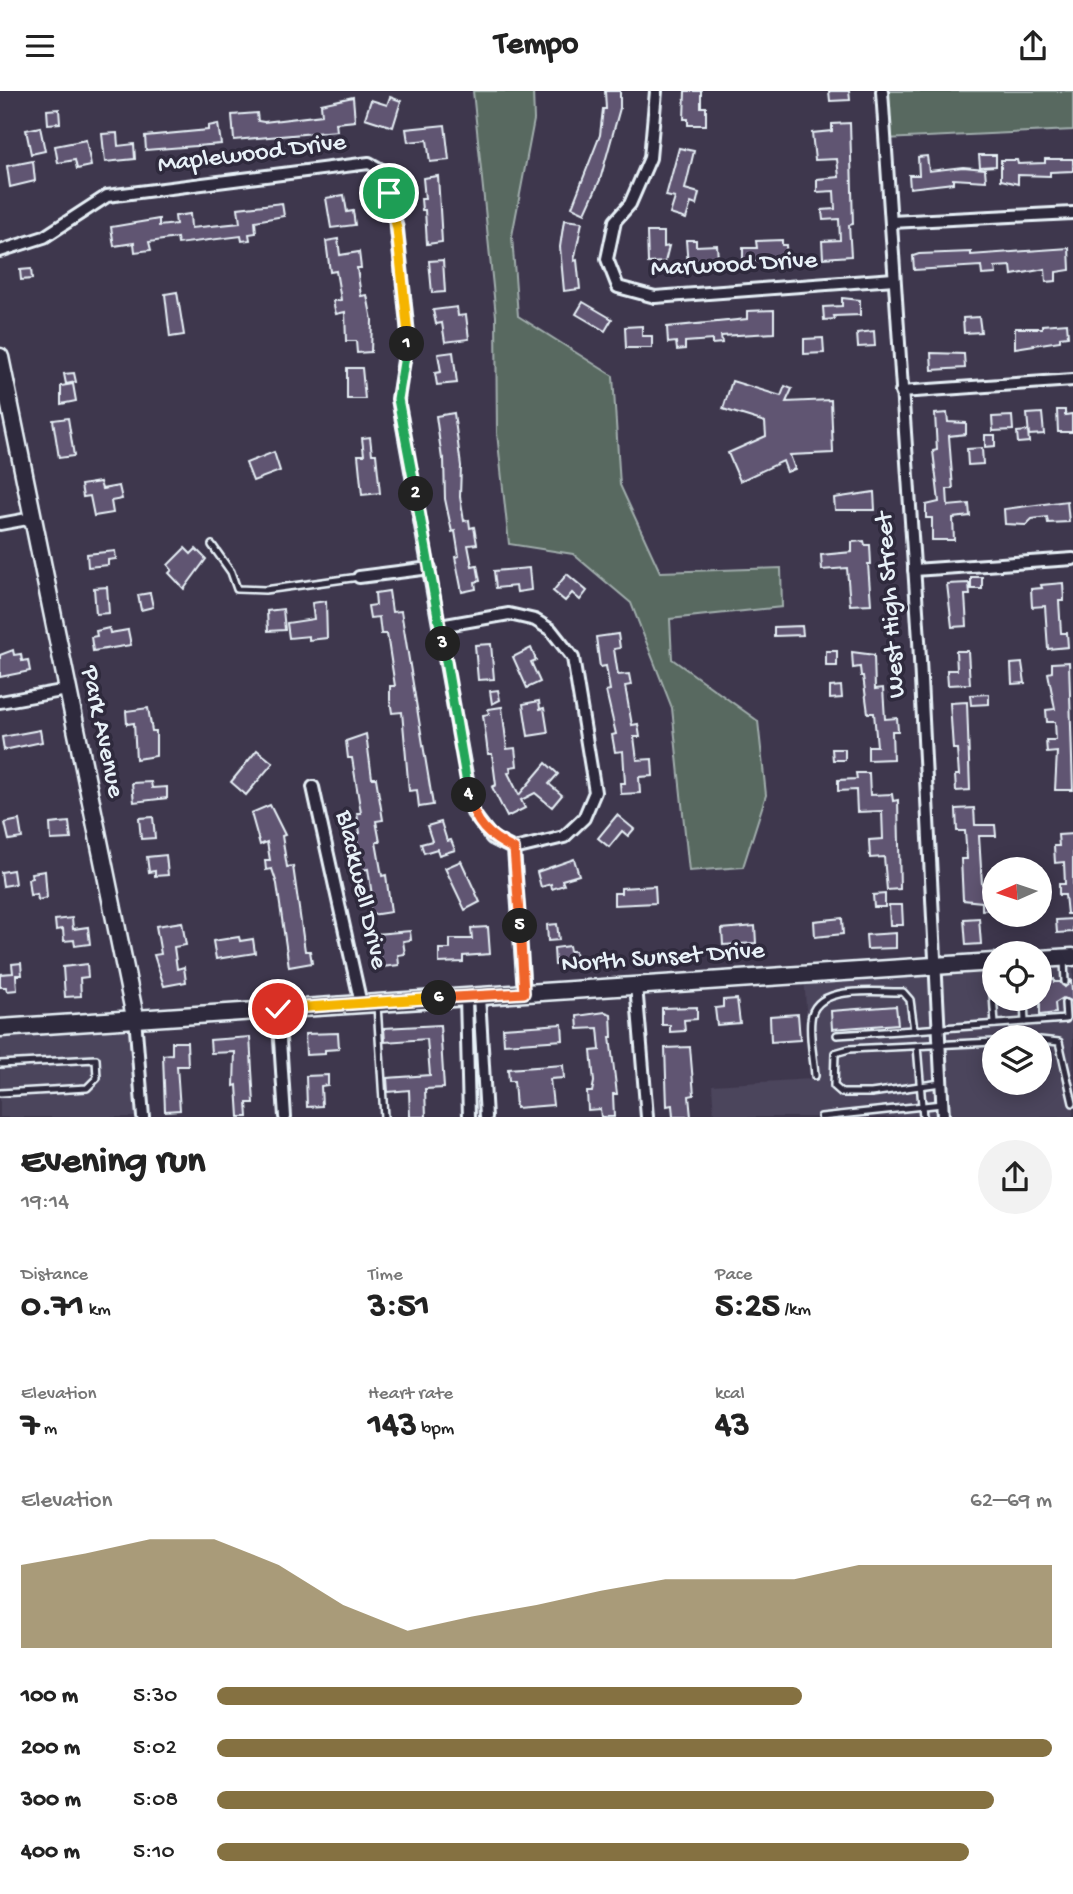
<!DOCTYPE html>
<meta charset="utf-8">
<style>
:root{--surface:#fff;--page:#f2f2f2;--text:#222;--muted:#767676;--accent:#857141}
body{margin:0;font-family:"Gochi Hand",sans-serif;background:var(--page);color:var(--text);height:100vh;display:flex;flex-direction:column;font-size:26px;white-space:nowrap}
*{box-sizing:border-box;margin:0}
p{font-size:23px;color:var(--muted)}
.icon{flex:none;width:38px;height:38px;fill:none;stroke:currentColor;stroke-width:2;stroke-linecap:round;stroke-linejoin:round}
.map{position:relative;height:1026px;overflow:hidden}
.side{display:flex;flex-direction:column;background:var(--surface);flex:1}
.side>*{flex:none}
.needle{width:46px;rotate:267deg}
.buttons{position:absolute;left:982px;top:766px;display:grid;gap:14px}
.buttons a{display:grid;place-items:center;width:70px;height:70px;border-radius:50%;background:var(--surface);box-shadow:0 4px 18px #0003;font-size:35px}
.pin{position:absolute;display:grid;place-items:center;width:60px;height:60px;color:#fff;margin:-30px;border:4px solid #fff;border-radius:50%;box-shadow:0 2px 7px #0007}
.km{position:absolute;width:35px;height:35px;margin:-18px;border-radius:50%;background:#222;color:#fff;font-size:19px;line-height:35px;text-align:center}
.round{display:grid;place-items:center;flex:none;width:74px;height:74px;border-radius:37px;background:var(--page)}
.head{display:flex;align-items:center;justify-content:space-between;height:119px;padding:0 21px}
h1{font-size:38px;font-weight:700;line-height:52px}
.stats{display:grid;grid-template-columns:repeat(3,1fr);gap:10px;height:119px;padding:7px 21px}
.stats div{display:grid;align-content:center}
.stats b{font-size:35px;font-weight:700}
.stats small{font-size:19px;font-weight:400}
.stats p{font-size:19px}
.chart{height:196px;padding:14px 21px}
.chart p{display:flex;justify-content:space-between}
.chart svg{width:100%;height:126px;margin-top:7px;fill:var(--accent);opacity:.7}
ul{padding:0 21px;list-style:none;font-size:23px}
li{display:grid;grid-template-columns:112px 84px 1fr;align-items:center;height:52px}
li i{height:18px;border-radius:9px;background:var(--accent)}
header{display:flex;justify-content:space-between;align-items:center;height:91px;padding:0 21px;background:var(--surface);font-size:32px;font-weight:700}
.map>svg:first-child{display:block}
</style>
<header><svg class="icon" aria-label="menu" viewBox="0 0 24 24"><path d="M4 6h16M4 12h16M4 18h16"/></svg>Tempo<svg class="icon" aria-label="share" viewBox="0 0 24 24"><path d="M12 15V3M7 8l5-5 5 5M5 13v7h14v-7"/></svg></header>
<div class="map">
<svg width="1073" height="1026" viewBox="0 0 1073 1026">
<rect width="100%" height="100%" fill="#3e374d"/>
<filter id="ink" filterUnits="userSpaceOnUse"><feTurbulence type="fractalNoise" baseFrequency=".0143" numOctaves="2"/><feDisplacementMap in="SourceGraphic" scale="14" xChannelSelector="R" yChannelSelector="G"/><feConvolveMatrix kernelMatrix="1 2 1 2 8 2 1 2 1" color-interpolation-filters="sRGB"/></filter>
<g filter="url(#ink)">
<g fill="#4b445b" fill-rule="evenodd">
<path d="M1073 866V1026H714L712 994 810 988 804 883 994 871V908H1040V868ZM994 947H1040V992H994Z"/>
<polygon points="135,926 143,1026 0,1026 0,937"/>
</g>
<g fill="#596960" stroke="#a0adac" stroke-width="2">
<polygon points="473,0 533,0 534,29 512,145 518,225 613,285 620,394 660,481 781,477 782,516 670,528 672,568 758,630 766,704 743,776 689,780 672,617 631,512 573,463 509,453 497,342 496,225"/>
<polygon points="882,0 1073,0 1073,39 885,48"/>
</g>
<g fill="#615572" stroke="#e8f1f8" stroke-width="2">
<polygon points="605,0 620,0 620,17 600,89 585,122 572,116 600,44 603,18 606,18"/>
<polygon points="685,0 701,0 701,16 706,16 706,34 688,34 688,28 684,28"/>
<polygon points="829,0 849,0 850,9 830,10"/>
<polygon points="353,6 355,30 336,32 337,40 234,49 232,24 257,22 258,30 264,31 322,24 321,13"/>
<polygon points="390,6 401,10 393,36 365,27 371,9 387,14"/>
<polygon points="59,18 60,32 48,33 47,19"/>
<polygon points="850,32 853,133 849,134 851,165 823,167 822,150 840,149 839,128 823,129 822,119 835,118 834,100 817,101 817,88 839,86 837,68 815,69 812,42 832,40 832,33"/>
<polygon points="218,33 221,53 146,59 145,45 208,39 208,35"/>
<polygon points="445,34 449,69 430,71 427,49 408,51 406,38"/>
<polygon points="40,36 45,60 31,63 26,39"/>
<polygon points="117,42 118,55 134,53 135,68 105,71 102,43"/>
<polygon points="86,49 91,75 77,78 75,69 58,72 55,55"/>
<polygon points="679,57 694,60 685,98 699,102 696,114 691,112 686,128 670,123 675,107 666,105"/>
<polygon points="979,64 996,64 996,75 980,76"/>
<polygon points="927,65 929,80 963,76 985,78 986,90 953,88 953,92 910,97 909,84 919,84 918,66"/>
<polygon points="1045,68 1073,68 1073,80 1050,81 1050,85 1018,84 1018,93 1001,89 1001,69 1017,69 1018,73 1045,72"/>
<polygon points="33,70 35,90 10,96 7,75"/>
<polygon points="438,85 442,151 427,153 425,119 422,119 421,108 425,108 423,87"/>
<polygon points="344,104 347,121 353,120 355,134 331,137 326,107"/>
<polygon points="282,112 284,125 255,130 256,142 249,143 250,149 242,150 241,145 178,153 177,147 149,151 151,159 135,161 134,152 114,155 111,136 159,128 159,135 176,133 175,125 190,123 191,137 240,132 238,117"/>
<polygon points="564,129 582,131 574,170 577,169 580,198 564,200 560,156"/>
<polygon points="647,141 664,141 664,156 669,155 665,171 648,172"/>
<polygon points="338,148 340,164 359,161 361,177 357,177 361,205 367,204 372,229 371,261 357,262 356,250 346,250 345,221 336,223 333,210 341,209 336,180 330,181 326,150"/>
<polygon points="686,149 696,149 696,155 717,154 718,168 698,169 698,175 688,175"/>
<polygon points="782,149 782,154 786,154 787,170 743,170 743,157 757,157 756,150"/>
<polygon points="1069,157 1070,179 1056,181 1056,190 1046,191 1045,178 1012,184 1011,175 995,176 996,183 982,184 981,175 914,179 913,165 919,163 971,161 971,164"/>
<polygon points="443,169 445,201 432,202 429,170"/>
<polygon points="31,178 32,188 21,189 20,179"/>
<polygon points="177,201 184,244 170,246 165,203"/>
<polygon points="842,207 860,209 860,224 834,225 835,228 824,229 823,216 842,215"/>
<polygon points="583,211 612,228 605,240 576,223"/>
<polygon points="457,216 458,225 466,224 469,248 445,251 442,232 436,233 433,219"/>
<polygon points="774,219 774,242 721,245 722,252 712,253 712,249 685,251 685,258 677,259 676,251 668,252 667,236 747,228 747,220"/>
<polygon points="979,226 981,241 964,242 963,227"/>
<polygon points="1067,232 1068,245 1060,246 1060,250 1015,257 1015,237 1042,237 1042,234"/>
<polygon points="642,235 642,245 652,245 652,257 626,257 625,236"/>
<polygon points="874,240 875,255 858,256 857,242"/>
<polygon points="823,247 824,262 804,263 804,248"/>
<polygon points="453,261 457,292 437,294 435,282 441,281 438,263"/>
<polygon points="931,262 964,263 965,277 932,279"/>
<polygon points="347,277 362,277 365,308 347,308"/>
<polygon points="74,282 76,291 66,293 64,283"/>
<polygon points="732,290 781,305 785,295 792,298 786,311 831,309 833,362 790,364 795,378 787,381 783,370 740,390 728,362 766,345 765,331 723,318"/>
<polygon points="73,293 76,310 61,313 61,295"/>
<polygon points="1057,319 1065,319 1065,324 1072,323 1072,341 1058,341"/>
<polygon points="454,322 461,375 460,406 464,430 469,429 470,437 474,436 477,453 468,454 472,475 477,474 480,490 475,491 476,498 462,501 455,466 459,465 455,440 452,441 445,408 444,367 442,368 436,325"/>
<polygon points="947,322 948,331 966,332 966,343 949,345 953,398 947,398 948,415 969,413 970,425 953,427 954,449 932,449 932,427 926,427 926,414 939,411 933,360 937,359 935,323"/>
<polygon points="1042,322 1044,343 1029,344 1027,323"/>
<polygon points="1012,325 1013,339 993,340 992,326"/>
<polygon points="68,327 74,365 59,367 53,329"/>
<polygon points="1028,340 1029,351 1018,352 1017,341"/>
<polygon points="985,344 995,344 995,355 985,356"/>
<polygon points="370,346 372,363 376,363 380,402 362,404 358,364 364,364 362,347"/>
<polygon points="982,357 983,373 968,374 967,358"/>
<polygon points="274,361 280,380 253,390 246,372"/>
<polygon points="100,391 102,398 119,395 122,408 111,410 113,422 94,425 90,405 83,406 81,394"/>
<polygon points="874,401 875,419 835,419 834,407"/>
<polygon points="1067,410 1069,431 1048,432 1047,426 1032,428 1026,434 1005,433 1004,418"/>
<polygon points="864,450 865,454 870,454 871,473 868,473 871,513 850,514 847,477 822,479 821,464 852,461 852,451"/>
<polygon points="185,457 191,463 196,458 206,468 184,498 169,482 172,479 168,474"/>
<polygon points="115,460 116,468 108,469 108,474 88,476 87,463"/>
<polygon points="529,477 531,499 517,501 516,495 496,497 494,480"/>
<polygon points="567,483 587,500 580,509 572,502 565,510 553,500"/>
<rect x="971" y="486" width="11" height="12"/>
<polygon points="969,492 970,504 965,504 967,535 952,536 947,493"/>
<polygon points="1063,492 1064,510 1059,510 1061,542 1067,542 1068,556 1048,558 1045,515 1032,516 1031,498 1042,497 1041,494"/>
<polygon points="107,496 109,522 96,523 94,497"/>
<polygon points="389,500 392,521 401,520 433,714 419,716 417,699 409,700 402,621 392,622 390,609 390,595 395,595 387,543 381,543 379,526 370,527 368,515 376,514 375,502"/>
<polygon points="150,502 153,516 141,519 138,504"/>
<polygon points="326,510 327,547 309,549 309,545 289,547 287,532 314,528 312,512"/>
<polygon points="283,518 285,539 268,540 267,520"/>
<polygon points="802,535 803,544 774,545 774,536"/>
<polygon points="109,537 110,542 128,539 131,554 93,560 91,546 97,545 96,540"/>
<polygon points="618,543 620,557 614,558 618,584 629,583 631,594 625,595 632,634 638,633 640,646 634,646 637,669 652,668 653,685 639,686 640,702 621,703 620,692 625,692 623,660 615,661 612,644 616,643 606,600 610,599 606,575 600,576 596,546"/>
<polygon points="491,553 494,588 478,589 475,554"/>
<polygon points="531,557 536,569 531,571 540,591 527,597 513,566"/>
<polygon points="13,559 14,564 21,563 22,570 28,569 30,580 0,586 0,564"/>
<rect x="826" y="560" width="11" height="15"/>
<polygon points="956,560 968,560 970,593 948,594 947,579 957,579"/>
<polygon points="852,561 874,564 875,598 883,597 885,628 897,627 898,640 892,640 893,668 868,669 868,655 877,655 874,622 868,622 863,585 861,585 860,576 853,577"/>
<polygon points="1069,571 1073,699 1055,699 1057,661 1047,662 1046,649 1056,649 1055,631 1047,631 1046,619 1055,618 1048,582 1052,581 1052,572"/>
<polygon points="1022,572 1025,592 1012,593 1011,573"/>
<polygon points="841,595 842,607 830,608 830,596"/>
<polygon points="498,599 500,609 492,613 490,600"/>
<polygon points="989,603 989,613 971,614 970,604"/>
<polygon points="539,610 540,618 544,617 548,642 528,645 523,613"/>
<polygon points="967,611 970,699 956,700 955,684 959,684 957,658 953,658 950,612"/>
<polygon points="502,616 507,658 515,657 517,675 510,676 511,681 508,682 519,704 546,672 558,683 549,693 562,704 552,716 535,702 521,709 525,717 507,726 492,696 496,694 492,663 488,663 483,624 489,623 488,618"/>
<polygon points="148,617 152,640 156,640 156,665 136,668 134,632 127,633 126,620"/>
<polygon points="40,639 42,651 4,659 2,646"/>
<polygon points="366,643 372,687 376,687 383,729 376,730 380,751 376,751 382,785 386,784 391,821 371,824 369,811 373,811 368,778 362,779 356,743 360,742 357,722 361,722 352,667 348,667 346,650"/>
<polygon points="832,658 845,658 845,669 833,669"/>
<polygon points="257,659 273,672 246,704 231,691"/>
<polygon points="856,682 869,682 870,704 892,703 893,710 898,709 900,798 887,799 884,766 870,767 869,749 883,748 882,720 857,721 856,699 838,700 838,689 857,688"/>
<polygon points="151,691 152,697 167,696 167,707 134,711 132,692"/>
<polygon points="270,714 285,744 282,745 287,776 293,775 305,860 310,860 312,872 289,876 277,793 272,778 266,779 265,769 270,769 267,751 260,754 251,722"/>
<polygon points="974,717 975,734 995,734 996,745 979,745 982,793 985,793 986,808 993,808 994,818 982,819 982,811 963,809 961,768 967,768 965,740 957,740 956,718"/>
<polygon points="617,724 634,738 628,745 622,740 609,756 598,747"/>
<polygon points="153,726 155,747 141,748 139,727"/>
<polygon points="19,729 22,747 9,749 5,732"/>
<polygon points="69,731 71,748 51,749 50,733"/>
<polygon points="441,731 447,750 451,749 455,759 439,764 437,758 424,762 421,753 432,750 427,735"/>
<polygon points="1073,743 1073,823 1067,823 1065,804 1059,804 1059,793 1065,793 1064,771 1055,772 1054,755 1059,755 1058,744"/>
<polygon points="166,764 168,784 155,785 155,780 149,781 147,766"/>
<polygon points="574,768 579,784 562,789 564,794 552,798 551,793 541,796 537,781"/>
<polygon points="461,770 480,811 465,819 445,777"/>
<polygon points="13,779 15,793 3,795 1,781"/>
<polygon points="45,780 47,807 38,809 37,803 30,804 28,788 32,787 31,782"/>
<polygon points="655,795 656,812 614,814 614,802 621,802 621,797"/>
<polygon points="885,803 885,816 874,816 873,804"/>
<polygon points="889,814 902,814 903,834 890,834"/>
<polygon points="72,827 73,838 88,836 90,853 75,855 74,849 64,850 63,838 56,839 55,829"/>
<polygon points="842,827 843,843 815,846 814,830"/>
<polygon points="979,827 981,853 966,854 964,828"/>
<polygon points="1073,828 1073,841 1057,842 1056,829"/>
<polygon points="182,831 186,854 174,856 177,878 184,876 186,891 164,895 154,864 161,863 156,835"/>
<polygon points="557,833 559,849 548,850 547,834"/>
<polygon points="755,835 756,852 723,854 722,838"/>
<polygon points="488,836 490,863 463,865 463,871 439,872 439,858 450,858 450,848 472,848 471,837"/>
<polygon points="410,840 411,849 403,850 405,863 398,864 399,874 382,876 376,843"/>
<polygon points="896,842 896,857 867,858 866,844"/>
<polygon points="239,846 240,850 253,848 255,862 216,868 213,850"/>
<polygon points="569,855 570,860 575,860 576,868 568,869 568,873 555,874 554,857"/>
<polygon points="21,872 22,884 16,884 17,899 7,900 6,896 0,896 0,883 13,882 12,873"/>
<polygon points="87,873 88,886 80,887 81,905 65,906 63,876"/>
<polygon points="1054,888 1054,891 1060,891 1065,896 1071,890 1073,911 1063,907 1055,912 1056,922 1040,924 1040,889"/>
<polygon points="737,908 740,932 717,934 715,917 723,916 723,909"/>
<polygon points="896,915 898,933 832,938 831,920"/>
<polygon points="697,916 697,928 684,929 685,940 670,941 670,934 662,934 662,917"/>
<polygon points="605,921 611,923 612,946 610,946 617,1003 613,1003 614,1026 601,1026 600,1018 588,1019 587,1001 592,1001 594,991 591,960 600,959 598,937 578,938 577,925"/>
<polygon points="798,923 800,949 771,951 770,925"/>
<polygon points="562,933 563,949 504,953 503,937"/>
<polygon points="440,934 444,997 425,998 426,1026 410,1026 409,999 388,1001 387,987 430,984 427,948 385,951 384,937"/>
<polygon points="338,942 339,958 325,959 325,963 306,964 305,943"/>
<polygon points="250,946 254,1012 247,1012 248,1026 239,1026 237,994 234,995 235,961 211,962 210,949"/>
<polygon points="172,951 187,951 188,975 177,975 180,1019 165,1020 163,964 172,963"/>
<polygon points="690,956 694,1004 689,1005 691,1026 673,1026 672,1014 667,1015 665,957"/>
<polygon points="563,974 564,987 550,988 553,1014 516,1017 514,990 509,990 508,978"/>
<polygon points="328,984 328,994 321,995 322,1015 307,1016 306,985"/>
</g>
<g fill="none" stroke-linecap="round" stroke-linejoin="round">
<defs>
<g id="lane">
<polyline points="212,454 231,481 237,498 265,499 359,486"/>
<polyline points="1064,869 1065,891"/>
<polyline points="991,874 995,933"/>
<polyline points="1024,908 1025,931"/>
<polyline points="377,914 384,1026"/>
<polyline points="837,944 914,939"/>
<polyline points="1040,949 1059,951 1073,1012"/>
<polyline points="917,955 923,1026"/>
<polyline points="0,973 96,968 97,987 87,997 0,1002"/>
<path d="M815 985C814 967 809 947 811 929 814 892 877 902 903 901L910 909 914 939 1066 928 1065 912"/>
<polyline points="941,992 871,1002 842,1002 834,995 835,962 849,958 994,951"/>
<polyline points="821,1026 942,1013"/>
</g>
<g id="street">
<polyline points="656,0 650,67 630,113 615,130 607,168 618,196 655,206 894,188"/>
<polyline points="882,0 919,549 943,1026"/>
<polyline points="891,131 1073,122"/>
<polyline points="0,160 44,146 107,105 369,72 385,81 397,138 408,243 398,308 473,722 492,747 514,758 524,902"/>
<polyline points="901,301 1073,289"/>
<polyline points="0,433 33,427"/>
<polyline points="914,479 1073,468"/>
<polyline points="359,486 430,477"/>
<polyline points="440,535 509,523 535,529 551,539 573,567 595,701 584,727 564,746 514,758"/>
<polyline points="0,611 67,599"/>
<polyline points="313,696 361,913"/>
<polyline points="636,894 647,1026"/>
<polyline points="479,905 486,1026"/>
<polyline points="466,906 469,1026"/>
<polyline points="278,918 285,1026"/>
<polyline points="135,926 143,1026"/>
</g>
<g id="secondary">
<polyline points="0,266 135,926"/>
<polyline points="1040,868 1073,866"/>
<polyline points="0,937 994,871"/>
</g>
</defs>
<use href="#lane" stroke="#e8f1f8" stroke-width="10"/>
<use href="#street" stroke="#e8f1f8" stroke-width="16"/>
<use href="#secondary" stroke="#e8f1f8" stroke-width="21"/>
<use href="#lane" stroke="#2f2a3d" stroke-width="5"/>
<use href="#street" stroke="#2f2a3d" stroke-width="10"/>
<use href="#secondary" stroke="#2f2a3d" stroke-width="16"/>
</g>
</g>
<g fill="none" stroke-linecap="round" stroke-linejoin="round" filter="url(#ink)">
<defs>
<polyline id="split-1" points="389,102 397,138 408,243 407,253"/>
<polyline id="split-2" points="407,253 398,308 416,403"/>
<polyline id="split-3" points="416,403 443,553"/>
<polyline id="split-4" points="443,553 469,704"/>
<path id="split-5" d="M469 704C474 732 489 746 514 758L520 835"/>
<polyline id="split-6" points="439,907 524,902 520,835"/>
<polyline id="split-7" points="278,918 439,907"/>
</defs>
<use href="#split-1" stroke="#fff" stroke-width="14"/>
<use href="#split-2" stroke="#fff" stroke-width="14"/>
<use href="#split-3" stroke="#fff" stroke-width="14"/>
<use href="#split-4" stroke="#fff" stroke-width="14"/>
<use href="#split-5" stroke="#fff" stroke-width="14"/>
<use href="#split-6" stroke="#fff" stroke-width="14"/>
<use href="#split-7" stroke="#fff" stroke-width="14"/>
<use href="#split-1" stroke="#f5b400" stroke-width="9"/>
<use href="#split-2" stroke="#22a559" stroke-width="9"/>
<use href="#split-3" stroke="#22a559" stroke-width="9"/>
<use href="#split-4" stroke="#22a559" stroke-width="9"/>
<use href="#split-5" stroke="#f0652b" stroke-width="9"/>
<use href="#split-6" stroke="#f0652b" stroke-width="9"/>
<use href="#split-7" stroke="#f5b400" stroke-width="9"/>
</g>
<g text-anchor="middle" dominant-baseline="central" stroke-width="7" stroke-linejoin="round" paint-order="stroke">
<g font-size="26" fill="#e8f1f8" stroke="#2f2a3d">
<text transform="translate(252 64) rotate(-7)">Maplewood Drive</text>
<text transform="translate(734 175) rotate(-3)">Marwood Drive</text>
<text transform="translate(892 514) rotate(-94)">West High Street</text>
<text transform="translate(101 641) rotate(78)">Park Avenue</text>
<text transform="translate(360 799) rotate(77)">Blackwell Drive</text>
<text transform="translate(663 868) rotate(-4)">North Sunset Drive</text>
</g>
</g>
</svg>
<div class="buttons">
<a><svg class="needle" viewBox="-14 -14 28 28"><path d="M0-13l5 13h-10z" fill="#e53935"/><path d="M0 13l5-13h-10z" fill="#767676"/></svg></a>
<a><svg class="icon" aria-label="locate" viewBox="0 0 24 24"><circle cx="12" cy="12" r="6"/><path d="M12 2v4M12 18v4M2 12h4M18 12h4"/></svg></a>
<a><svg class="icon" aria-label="layers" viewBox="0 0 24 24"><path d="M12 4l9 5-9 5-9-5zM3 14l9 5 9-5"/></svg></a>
</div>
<div class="pin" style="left:389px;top:102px;background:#1e9e55"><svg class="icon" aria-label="arrive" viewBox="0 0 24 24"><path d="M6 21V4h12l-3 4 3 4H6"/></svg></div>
<div class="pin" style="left:278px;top:918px;background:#d93025"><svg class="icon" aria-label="check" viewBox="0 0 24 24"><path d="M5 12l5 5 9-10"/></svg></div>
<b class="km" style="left:407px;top:253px">1</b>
<b class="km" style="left:416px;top:403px">2</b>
<b class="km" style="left:443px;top:553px">3</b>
<b class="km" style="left:469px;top:704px">4</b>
<b class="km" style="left:520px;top:835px">5</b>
<b class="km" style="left:439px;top:907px">6</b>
</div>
<section class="side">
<div class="head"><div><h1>Evening run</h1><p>19:14</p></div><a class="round"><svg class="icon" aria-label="share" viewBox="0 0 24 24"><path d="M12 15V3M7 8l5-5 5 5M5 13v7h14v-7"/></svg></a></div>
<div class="stats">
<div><p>Distance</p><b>0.71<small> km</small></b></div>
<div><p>Time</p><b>3:51</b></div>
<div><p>Pace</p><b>5:25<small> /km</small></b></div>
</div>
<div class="stats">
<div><p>Elevation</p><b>7<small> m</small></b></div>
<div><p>Heart rate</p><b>143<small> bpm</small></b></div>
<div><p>kcal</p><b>43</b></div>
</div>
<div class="chart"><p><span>Elevation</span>62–69 m</p>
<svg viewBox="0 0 160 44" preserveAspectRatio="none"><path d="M0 44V15L10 11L20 6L30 6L40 15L50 29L60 38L70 33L80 29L90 24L100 20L110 20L120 20L130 15L140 15L150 15L160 15V44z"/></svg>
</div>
<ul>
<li><b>100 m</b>5:30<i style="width:70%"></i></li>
<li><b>200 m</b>5:02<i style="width:100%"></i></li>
<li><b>300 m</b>5:08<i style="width:93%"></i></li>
<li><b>400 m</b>5:10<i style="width:90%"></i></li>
</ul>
</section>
